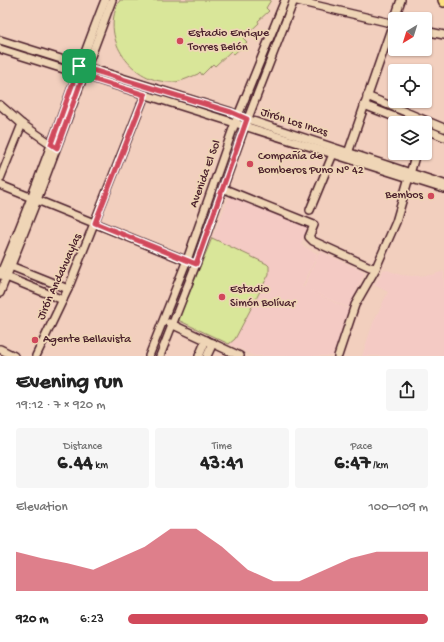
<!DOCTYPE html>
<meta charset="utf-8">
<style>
:root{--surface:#fff;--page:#f6f6f6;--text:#222;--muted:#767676;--accent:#d1495b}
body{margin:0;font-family:"Gochi Hand",sans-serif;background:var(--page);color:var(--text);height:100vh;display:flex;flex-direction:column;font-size:15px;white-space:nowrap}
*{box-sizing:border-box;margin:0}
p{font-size:13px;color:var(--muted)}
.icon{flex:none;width:22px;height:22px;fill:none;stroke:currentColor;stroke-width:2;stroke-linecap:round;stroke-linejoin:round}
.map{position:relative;height:356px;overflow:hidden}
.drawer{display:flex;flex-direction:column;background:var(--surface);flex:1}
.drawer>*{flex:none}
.needle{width:26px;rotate:218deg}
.tools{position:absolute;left:388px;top:12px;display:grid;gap:8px}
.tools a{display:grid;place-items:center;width:44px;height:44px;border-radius:4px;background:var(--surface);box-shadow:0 1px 3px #0004;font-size:20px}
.pin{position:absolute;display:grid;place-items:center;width:34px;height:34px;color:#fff;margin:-17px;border-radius:8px;box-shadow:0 2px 6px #0006}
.round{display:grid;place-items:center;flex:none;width:42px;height:42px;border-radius:4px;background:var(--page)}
.overview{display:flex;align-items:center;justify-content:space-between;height:68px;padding:0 16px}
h1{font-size:22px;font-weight:800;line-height:30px}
.stats{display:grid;grid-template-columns:repeat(3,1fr);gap:6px;height:68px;padding:4px 16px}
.stats div{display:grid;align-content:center;border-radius:4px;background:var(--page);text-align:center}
.stats b{font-size:20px;font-weight:800}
.stats small{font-size:11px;font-weight:400}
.stats p{font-size:11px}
.chart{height:112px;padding:8px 16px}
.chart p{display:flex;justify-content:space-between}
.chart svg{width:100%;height:72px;margin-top:4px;fill:var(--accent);opacity:.7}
ul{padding:0 16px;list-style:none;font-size:13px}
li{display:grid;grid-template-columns:64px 48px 1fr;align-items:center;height:30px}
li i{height:10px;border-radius:5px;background:var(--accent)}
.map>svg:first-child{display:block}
</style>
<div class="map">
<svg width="444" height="356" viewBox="0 0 444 356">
<rect width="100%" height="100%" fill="#f2cfbe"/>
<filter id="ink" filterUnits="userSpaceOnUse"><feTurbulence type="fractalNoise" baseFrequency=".025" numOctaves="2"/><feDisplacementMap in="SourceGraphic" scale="8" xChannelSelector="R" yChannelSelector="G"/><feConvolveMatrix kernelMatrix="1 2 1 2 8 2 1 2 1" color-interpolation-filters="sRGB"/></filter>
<g filter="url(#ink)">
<g fill="#f4cac4">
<polygon points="230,195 308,227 301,245 318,254 302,287 304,287 320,251 365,272 349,308 310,291 349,309 333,356 254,356 178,320"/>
<polygon points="384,269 401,275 412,276 431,275 444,271 444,356 362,356 373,323 388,292 374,285"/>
</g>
<g fill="#d9e699" stroke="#928262">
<path d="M120 0H271L266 8 269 11 258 21 259 23 243 38 247 42 234 54 231 51 215 66 213 64 202 75 200 72 198 74C188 78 179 83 169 82 129 81 99 35 120 0Z"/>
<polygon points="212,238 267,264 269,266 269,274 235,339 229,344 178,320"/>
</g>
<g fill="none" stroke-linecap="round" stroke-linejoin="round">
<defs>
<g id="minor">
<polyline points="293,0 395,24"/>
<polyline points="425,31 444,35"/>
<polyline points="0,40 231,112 247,119 444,184"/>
<polyline points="0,49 235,123 444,189"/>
<polyline points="367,96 444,128"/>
<polyline points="0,105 22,124 54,146"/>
<polyline points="364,105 410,123"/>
<polyline points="425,129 444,137"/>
<polyline points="347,156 401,0"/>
<polyline points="0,179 22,124"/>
<polyline points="0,185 190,262"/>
<polyline points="227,190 314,225 309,237 313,241 370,267 376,268"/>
<polyline points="310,210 333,154"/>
<polyline points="8,265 68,289"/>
<path d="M0 275C39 185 69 91 105 0"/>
<polyline points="4,276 63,300"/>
<polyline points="0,293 37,200 112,0"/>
<polyline points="169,323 240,356"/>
<polyline points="0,349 14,356"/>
<polyline points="36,356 68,289 145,95"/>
<polyline points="149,356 187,260 235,123 285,0"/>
<polyline points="160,356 196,264 245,126 294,0"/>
<polyline points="199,356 206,340"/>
<polyline points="207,356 213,343"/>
<polyline points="338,356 355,305 375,270 396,222 416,153"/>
</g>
<polyline id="major" points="443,0 444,2"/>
</defs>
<use href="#minor" stroke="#4a1f2b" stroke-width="10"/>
<use href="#major" stroke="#4a1f2b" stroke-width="12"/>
<use href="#minor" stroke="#efd5b6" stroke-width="7"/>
<use href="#major" stroke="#fce080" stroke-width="9"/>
</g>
</g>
<g fill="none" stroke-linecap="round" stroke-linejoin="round" filter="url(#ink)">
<defs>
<polygon id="route" points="79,66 231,112 247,119 196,264 95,223 145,95 83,76 57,148 51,144"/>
</defs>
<use href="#route" stroke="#fff" stroke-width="8"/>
<use href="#route" stroke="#d1495b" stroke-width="5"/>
</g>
<g fill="#d1495b" stroke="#efd5b6" stroke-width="1.5">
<circle cx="180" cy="41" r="4"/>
<circle cx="250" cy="164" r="4"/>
<circle cx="431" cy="196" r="4"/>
<circle cx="222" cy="297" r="4"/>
<circle cx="35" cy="340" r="4"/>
</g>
<g text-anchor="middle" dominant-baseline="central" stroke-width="3.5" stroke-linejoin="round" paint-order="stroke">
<g font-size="12" fill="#4a1f2b" stroke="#efd5b6" text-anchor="start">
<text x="188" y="34">Estadio Enrique<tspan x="188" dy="14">Torres Belón</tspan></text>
<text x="258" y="157">Compañía de<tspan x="258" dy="14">Bomberos Puno Nº 42</tspan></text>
<text x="423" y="196" text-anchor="end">Bembos</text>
<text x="230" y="290">Estadio<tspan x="230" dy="14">Simón Bolívar</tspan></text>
<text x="43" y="340">Agente Bellavista</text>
</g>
<g font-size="12" fill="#4a1f2b" stroke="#efd5b6">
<text transform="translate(294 123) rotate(18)">Jirón Los Incas</text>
<text transform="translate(206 174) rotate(-70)">Avenida El Sol</text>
<text transform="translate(60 277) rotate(-66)">Jirón Andahuaylas</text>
</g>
</g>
</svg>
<div class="tools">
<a><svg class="needle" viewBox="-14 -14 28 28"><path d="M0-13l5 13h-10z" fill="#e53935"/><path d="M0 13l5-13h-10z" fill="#767676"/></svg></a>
<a><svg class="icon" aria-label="locate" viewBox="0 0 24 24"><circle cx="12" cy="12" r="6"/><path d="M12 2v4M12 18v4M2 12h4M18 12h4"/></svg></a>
<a><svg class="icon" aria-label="layers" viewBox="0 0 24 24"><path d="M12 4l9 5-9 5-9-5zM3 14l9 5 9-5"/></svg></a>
</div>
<div class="pin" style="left:79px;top:66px;background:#1e9e55"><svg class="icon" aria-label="arrive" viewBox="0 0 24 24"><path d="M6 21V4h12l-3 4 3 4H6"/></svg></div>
</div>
<section class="drawer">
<div class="overview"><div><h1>Evening run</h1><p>19:12 · 7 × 920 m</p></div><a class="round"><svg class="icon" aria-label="share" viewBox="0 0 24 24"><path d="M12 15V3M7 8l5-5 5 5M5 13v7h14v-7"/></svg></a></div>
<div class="stats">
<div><p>Distance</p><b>6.44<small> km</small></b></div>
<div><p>Time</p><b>43:41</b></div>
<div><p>Pace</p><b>6:47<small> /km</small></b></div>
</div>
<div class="chart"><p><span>Elevation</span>100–109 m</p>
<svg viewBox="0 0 160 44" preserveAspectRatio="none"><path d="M0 44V20L10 24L20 27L30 31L40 24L50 17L60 6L70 6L80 17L90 31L100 38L110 38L120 31L130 24L140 20L150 20L160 20V44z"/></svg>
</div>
<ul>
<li><b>920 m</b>6:23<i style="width:100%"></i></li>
</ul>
</section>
